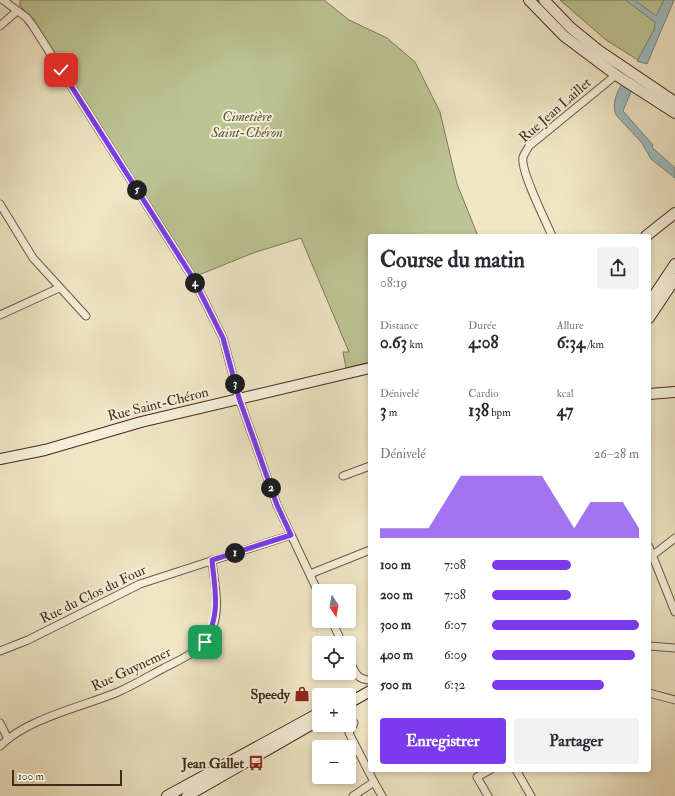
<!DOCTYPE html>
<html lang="fr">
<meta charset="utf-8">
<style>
:root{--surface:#fff;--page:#f2f2f3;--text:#2b2b33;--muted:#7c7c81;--accent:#7c3aed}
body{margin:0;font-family:"IM FELL Double Pica",serif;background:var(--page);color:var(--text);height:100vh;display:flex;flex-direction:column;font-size:15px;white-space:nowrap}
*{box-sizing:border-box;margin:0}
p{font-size:13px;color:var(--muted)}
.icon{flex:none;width:22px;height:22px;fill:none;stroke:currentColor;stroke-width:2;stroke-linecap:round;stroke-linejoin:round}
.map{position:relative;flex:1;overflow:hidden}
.sheet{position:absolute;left:368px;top:234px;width:283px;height:538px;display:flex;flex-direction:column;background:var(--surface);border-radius:4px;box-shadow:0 2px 6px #0003}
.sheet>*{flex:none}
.needle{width:26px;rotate:169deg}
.controls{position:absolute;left:312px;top:584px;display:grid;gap:8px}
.controls a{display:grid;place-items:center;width:44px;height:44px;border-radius:4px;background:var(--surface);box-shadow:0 2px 6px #0003;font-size:20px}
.scale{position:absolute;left:12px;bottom:10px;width:110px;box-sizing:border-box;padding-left:4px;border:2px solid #402c19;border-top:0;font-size:11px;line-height:14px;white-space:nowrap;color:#402c19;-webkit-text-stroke:3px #f5efda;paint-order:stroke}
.pin{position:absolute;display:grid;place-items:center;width:34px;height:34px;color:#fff;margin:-17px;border-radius:8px;box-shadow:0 2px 6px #0006}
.km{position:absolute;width:20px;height:20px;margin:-10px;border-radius:50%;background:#222;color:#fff;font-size:11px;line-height:20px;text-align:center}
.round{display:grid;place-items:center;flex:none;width:42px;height:42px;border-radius:4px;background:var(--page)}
.summary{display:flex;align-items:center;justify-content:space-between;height:68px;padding:0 12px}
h1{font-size:22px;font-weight:800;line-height:30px}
.stats{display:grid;grid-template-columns:repeat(3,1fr);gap:6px;height:68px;padding:4px 12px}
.stats div{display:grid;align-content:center}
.stats b{font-size:17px;font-weight:800}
.stats small{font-size:11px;font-weight:400}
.stats p{font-size:11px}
.chart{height:112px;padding:8px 12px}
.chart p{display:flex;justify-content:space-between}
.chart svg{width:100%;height:72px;margin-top:4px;fill:var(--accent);opacity:.7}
.primary-button{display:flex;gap:8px;margin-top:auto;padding:8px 12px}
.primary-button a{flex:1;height:46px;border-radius:4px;background:var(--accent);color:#fff;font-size:16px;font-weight:800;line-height:46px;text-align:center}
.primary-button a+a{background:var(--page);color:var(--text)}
ul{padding:0 12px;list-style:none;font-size:13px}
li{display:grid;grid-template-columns:64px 48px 1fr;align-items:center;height:30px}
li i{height:10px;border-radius:5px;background:var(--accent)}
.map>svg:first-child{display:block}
</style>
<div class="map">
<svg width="675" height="796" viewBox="0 0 675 796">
<rect width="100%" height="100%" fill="#f0e6c6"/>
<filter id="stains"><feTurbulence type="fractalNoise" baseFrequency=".005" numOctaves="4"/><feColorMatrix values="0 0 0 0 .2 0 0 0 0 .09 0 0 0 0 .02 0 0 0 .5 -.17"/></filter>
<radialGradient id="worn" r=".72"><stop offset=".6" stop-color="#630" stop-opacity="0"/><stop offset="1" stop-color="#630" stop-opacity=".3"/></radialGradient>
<g fill="#bcc493" stroke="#7e7856">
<polygon points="20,0 324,0 349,20 387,38 415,62 440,112 457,184 478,236 370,236 370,362 346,368 343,352 349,352 301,238 253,253 196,276 32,18 20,6"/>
<polygon points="560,0 664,0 654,30 638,60 606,40"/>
</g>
<g fill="#9ebdbf" stroke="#78837d">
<polygon points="625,0 635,0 656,16 664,0 674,0 647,64 637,61 654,30 655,22"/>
<path d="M622 84 632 89 623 111 653 145 652 147 655 150 675 168V178L651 159 642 143 616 115C612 105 616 93 622 84Z"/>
</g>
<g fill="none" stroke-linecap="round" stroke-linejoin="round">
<defs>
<g id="street">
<polyline points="3,0 27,18 33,26 193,278 223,338 239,398 277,505 319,594"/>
<polyline points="0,26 17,11"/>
<polyline points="0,204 33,258 86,316"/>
<path d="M552 236C546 221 520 171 523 157 524 154 527 150 529 146L616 75"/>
<polyline points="0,315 59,288"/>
<polyline points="343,476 370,466"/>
<polyline points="649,547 675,612"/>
<polyline points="649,558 675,538"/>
<polyline points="310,574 370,550"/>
<polyline points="332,621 342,643"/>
<polyline points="649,646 675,648"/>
<polyline points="0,651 28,640 140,584 291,535"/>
<path d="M349 659C354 670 356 680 370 680"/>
<polyline points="649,693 675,700"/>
<polyline points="0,723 8,739"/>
<path d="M0 746C28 718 82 707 118 692 134 685 149 676 164 668 184 658 203 650 212 629 221 608 214 582 212 560"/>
<polyline points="516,770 531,796"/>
<polyline points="374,782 382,796"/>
<polyline points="353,796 374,782 349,733 354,723"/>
<polyline points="488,796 477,777 490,770"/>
</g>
<g id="secondary">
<polyline points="529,0 564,36 616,75 675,113"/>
<polyline points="544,0 571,28 598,50 675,102"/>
<polyline points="646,236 675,213"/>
<polyline points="649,303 675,264"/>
<polyline points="649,318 675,279"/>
<polyline points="649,394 675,392"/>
<polyline points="0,459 45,450 141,422 370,368"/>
<polyline points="349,703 370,691"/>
<polyline points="167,796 319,713"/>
<polyline points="187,796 316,722"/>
</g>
</defs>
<use href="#street" stroke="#6c5a44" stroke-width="9"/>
<use href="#secondary" stroke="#402c19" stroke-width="12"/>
<use href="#street" stroke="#f5efda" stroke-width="7"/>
<use href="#secondary" stroke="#f5efda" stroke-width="10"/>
</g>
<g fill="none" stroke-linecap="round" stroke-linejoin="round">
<defs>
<path id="route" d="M61 70 193 278 223 338 239 398 277 505 291 535 212 560C215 592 221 613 205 642"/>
</defs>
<use href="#route" stroke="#fff" stroke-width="8"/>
<use href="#route" stroke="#7c3aed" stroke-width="5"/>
</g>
<defs>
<symbol id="shop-bare" viewBox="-9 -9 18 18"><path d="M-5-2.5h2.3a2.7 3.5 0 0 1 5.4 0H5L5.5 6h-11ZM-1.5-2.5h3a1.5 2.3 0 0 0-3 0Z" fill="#8f2418" stroke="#f5efda" stroke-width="2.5" paint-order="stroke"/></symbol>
<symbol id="bus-bare" viewBox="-9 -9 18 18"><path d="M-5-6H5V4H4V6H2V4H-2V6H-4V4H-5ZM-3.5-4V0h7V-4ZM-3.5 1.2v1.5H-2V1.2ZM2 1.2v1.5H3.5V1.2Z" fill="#8f2418" stroke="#f5efda" stroke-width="2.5" paint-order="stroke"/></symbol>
</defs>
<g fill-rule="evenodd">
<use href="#shop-bare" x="291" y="683" width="22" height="22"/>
<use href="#bus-bare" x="245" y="752" width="22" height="22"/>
</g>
<g text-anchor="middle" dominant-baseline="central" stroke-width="4" stroke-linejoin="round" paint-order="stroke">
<g font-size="14" fill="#402c19" stroke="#f5efda">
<text transform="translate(555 110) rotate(-41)">Rue Jean Laillet</text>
<text transform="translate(158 404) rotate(-14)">Rue Saint-Chéron</text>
<text transform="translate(93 594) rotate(-26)">Rue du Clos du Four</text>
<text transform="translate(131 669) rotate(-25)">Rue Guynemer</text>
</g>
<g font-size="14" font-style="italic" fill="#5f5238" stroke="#f5efda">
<text x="247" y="116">Cimetière<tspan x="247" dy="16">Saint-Chéron</tspan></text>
</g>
<g font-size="14" font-weight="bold" fill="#402c19" stroke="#f5efda" text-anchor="end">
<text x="290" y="694">Speedy</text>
<text x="244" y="763">Jean Gallet</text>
</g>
</g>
<rect width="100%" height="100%" filter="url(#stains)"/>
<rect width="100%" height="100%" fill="url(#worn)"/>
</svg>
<div class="controls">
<a><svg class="needle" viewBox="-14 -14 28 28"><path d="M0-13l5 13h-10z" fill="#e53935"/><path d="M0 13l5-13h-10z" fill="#7c7c81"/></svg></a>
<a><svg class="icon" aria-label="locate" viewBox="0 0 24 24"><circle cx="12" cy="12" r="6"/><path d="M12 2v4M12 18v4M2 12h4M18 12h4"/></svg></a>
<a>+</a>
<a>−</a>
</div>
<div class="scale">100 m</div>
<div class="pin" style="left:205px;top:642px;background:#1e9e55"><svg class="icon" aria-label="arrive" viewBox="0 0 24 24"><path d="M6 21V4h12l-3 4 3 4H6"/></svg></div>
<div class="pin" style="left:61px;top:70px;background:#d93025"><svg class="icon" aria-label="check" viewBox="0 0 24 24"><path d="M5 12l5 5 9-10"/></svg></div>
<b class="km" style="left:235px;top:553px">1</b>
<b class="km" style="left:271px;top:488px">2</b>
<b class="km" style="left:235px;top:384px">3</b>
<b class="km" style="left:195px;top:283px">4</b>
<b class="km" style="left:137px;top:190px">5</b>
<section class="sheet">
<div class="summary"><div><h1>Course du matin</h1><p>08:19</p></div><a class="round"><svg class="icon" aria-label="share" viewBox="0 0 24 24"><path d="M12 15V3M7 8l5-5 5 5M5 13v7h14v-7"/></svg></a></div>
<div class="stats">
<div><p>Distance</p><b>0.63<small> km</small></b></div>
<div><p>Durée</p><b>4:08</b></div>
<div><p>Allure</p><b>6:34<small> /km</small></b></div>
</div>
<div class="stats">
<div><p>Dénivelé</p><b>3<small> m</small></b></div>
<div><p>Cardio</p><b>138<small> bpm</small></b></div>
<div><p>kcal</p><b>47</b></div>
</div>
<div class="chart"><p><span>Dénivelé</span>26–28 m</p>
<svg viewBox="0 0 160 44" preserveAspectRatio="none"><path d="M0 44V38L10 38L20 38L30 38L40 22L50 6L60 6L70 6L80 6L90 6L100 6L110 22L120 38L130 22L140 22L150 22L160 38V44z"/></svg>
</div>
<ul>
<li><b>100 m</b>7:08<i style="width:54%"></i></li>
<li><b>200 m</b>7:08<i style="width:54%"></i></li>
<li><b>300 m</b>6:07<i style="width:100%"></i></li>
<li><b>400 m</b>6:09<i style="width:97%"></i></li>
<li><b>500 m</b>6:32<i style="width:76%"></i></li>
</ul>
<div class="primary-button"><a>Enregistrer</a><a>Partager</a></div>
</section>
</div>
